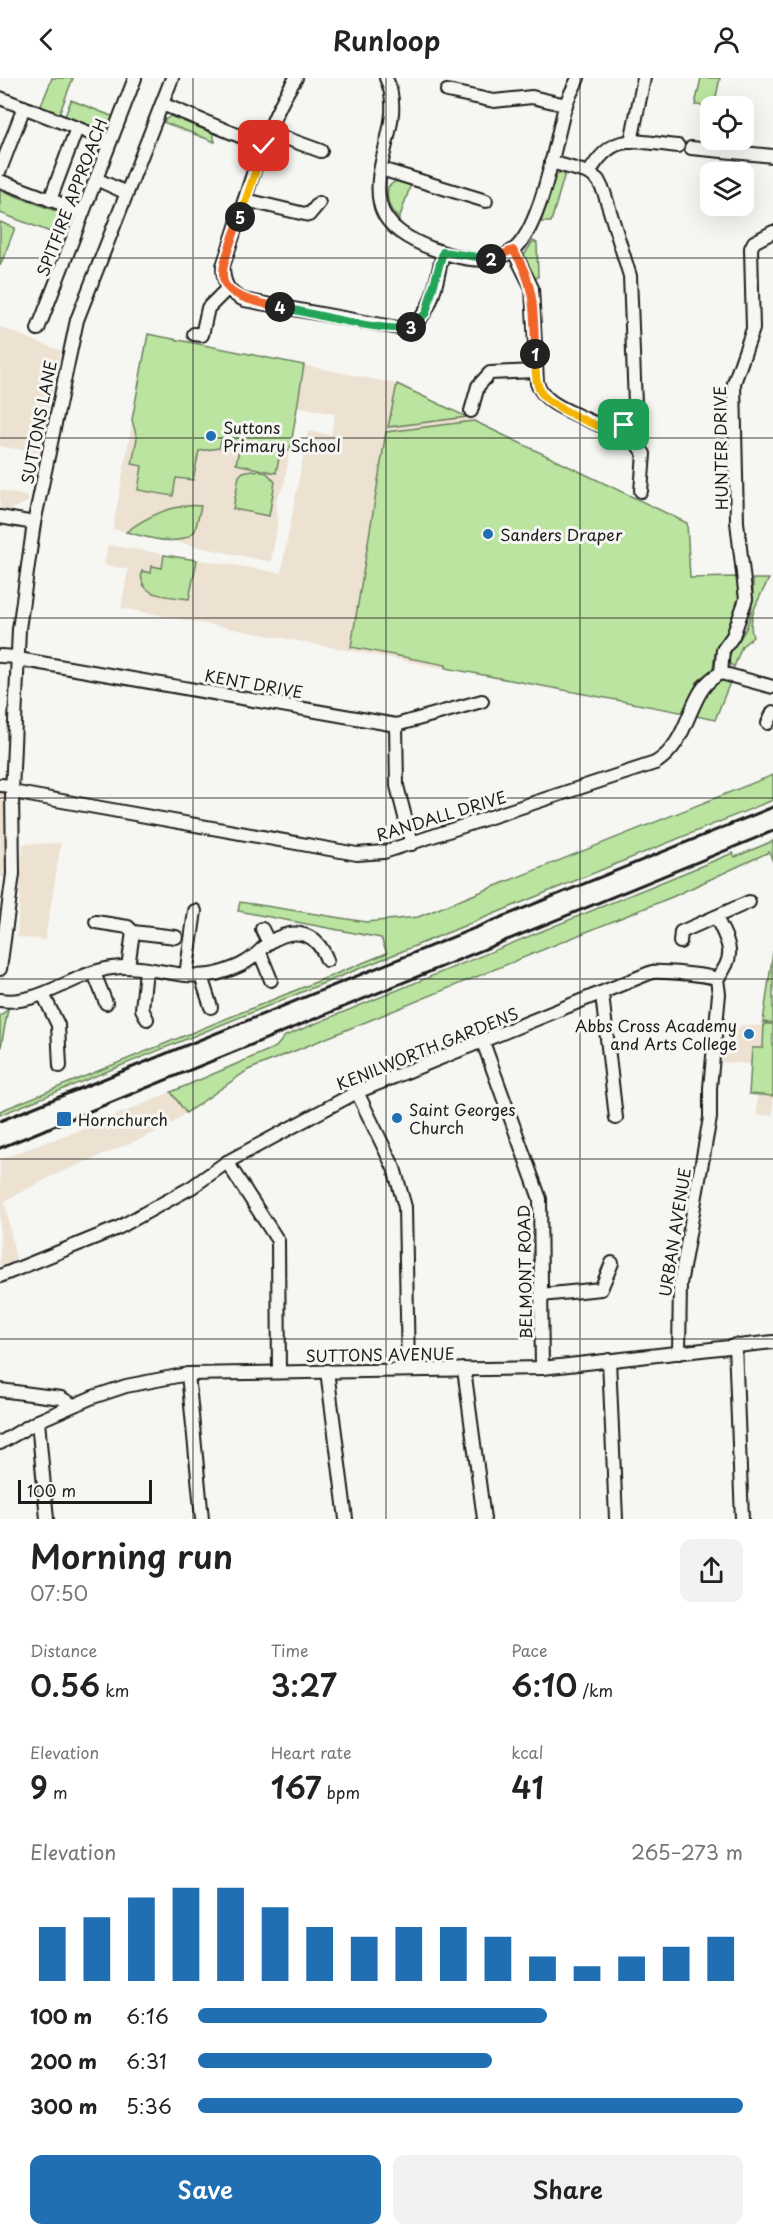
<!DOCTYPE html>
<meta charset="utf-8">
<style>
:root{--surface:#fff;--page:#f2f2f2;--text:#222;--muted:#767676;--accent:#1f6fb2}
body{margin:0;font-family:"Playpen Sans",sans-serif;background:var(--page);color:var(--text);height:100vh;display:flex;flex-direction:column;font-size:22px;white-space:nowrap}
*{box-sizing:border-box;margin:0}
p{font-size:20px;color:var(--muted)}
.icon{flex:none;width:33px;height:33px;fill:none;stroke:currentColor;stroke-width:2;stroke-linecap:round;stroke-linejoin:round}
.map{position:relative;height:1441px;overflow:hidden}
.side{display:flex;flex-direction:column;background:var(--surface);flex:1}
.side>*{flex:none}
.fabs{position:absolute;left:700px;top:18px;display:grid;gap:12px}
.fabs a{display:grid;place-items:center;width:54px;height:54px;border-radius:12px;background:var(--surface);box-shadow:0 6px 24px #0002;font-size:30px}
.scale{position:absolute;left:18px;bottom:15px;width:134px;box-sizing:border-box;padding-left:6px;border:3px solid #1c1c1c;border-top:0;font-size:16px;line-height:21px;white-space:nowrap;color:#1c1c1c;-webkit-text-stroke:4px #f6f6f2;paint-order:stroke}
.pin{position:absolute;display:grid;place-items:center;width:51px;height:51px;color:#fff;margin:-26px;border-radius:12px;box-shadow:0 3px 9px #0006}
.km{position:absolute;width:30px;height:30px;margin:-15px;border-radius:50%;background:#222;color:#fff;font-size:16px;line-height:30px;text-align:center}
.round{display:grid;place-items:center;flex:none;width:63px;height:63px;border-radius:12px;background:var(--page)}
.overview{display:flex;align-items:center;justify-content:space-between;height:102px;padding:0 30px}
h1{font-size:33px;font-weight:600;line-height:45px}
.stats{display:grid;grid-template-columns:repeat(3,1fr);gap:9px;height:102px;padding:6px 30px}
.stats div{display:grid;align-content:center}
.stats b{font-size:30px;font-weight:600}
.stats small{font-size:16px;font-weight:400}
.stats p{font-size:16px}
.chart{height:168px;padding:12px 30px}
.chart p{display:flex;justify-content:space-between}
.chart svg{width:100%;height:108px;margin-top:6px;stroke:var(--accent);stroke-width:6}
.cta{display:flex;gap:12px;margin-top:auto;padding:12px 30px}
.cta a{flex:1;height:69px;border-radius:12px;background:var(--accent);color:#fff;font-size:24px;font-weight:600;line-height:69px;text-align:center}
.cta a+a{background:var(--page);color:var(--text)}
ul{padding:0 30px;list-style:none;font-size:20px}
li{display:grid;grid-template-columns:96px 72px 1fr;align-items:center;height:45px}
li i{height:15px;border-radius:8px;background:var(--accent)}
header{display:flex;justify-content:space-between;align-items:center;height:78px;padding:0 30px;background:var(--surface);font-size:27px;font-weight:600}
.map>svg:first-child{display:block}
</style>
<header><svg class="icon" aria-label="back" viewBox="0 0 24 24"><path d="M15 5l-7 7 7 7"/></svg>Runloop<svg class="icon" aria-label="person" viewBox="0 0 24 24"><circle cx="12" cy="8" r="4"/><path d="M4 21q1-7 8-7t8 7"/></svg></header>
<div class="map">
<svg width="773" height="1441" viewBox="0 0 773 1441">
<rect width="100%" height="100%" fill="#f6f6f2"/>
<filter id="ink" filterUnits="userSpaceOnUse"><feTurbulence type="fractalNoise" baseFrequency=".0167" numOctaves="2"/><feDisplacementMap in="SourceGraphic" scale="12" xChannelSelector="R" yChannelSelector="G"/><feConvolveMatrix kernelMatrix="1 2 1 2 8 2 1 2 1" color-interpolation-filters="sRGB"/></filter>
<g filter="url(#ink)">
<g fill="#ede1d2">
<polygon points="0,249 61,273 39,375 0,368"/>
<polygon points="148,256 397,306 687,445 690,500 737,499 739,511 732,547 715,576 713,590 697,604 685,635 121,530 128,491 104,487 108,467 281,495 308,353 331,357 335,336 297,328 284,408 276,422 278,443 271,484 113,451"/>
<polygon points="0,412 29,419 28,424 8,432 0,431"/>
<polygon points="0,709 7,710 6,799 0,799"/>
<polygon points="61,765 45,862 17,859 23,766"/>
<polygon points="773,873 773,1037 757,1037 757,1017 749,1016 751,986 722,984 724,951 739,951 740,947 762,948"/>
<polygon points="171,1014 186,1035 164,1051 52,1098 5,1123 16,1183 0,1189 0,1081 91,1048"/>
</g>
<g fill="#bae4a0" stroke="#6b805e" stroke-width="1.5">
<polygon points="52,0 73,0 58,39 39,33"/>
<polygon points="701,0 720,0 714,28 695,27"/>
<polygon points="71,22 114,39 107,58 64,41"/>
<polygon points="170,38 213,55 215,64 163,44"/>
<polygon points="559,95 565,95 551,144 541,144 554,100"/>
<path d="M397 102 411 106 399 141C389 131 386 123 388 109Z"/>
<polygon points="0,112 77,141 69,161 0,135"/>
<polygon points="0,144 15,150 0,188"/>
<polygon points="533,163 537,165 538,199 534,201 524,177"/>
<polygon points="148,256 304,287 290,373 222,360 219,370 199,373 193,402 176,400 173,418 138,412 142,388 132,386 137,360 132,342"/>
<polygon points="397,306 467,339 388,349"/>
<polygon points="474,343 687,445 690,500 737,499 739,522 732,547 715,576 713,590 697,604 685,635 446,590 446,587 351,569 386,354"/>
<polygon points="240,367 280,375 276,395 236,386"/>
<polygon points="252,392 267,395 275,404 269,438 233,431 239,398 243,394"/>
<path d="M201 428 195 453C178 471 148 459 126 454 148 438 173 425 201 428Z"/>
<path d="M164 477 197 482 189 521C169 518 137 520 142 493L151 495 152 488 162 490Z"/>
<path d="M753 501H769C760 518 746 540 753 559L742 568 734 589 729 585C727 572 743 560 747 548 753 532 753 517 753 501Z"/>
<polygon points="722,602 730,604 715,642 696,638 709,608"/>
<polygon points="773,697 773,722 0,1037 0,1033 387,875 381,860 238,833 240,824 366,844 418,839"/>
<polygon points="773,763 773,784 769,774 672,819 248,992 186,1035 171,1014 276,969 285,958 733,775 735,779"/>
<polygon points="773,873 773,945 763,944"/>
<polygon points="8,931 0,974 0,938"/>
<polygon points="764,946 773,946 773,1018 749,1016 752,970 763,970"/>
</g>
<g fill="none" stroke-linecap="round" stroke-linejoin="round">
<defs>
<g id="minor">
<path d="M296 0C263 49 243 131 223 188 223 205 228 215 244 222L404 251C434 241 436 201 443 175"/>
<path d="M386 0C406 42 371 83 380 125 385 150 412 163 433 171 457 180 489 189 512 173 541 153 555 64 565 29 568 19 574 10 578 0"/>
<polyline points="447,13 494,23 532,19 566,27"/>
<polyline points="0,20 110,63"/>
<polyline points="162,26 264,68"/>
<polyline points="267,60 288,61 321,73"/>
<polyline points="631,64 644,0"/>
<polyline points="691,70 773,78"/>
<polyline points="381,91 486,123"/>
<polyline points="0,92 24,29"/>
<path d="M589 95C614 52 635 64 678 68"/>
<polyline points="96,101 127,115"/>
<polyline points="0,103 83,134"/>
<polyline points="50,122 77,50"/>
<polyline points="246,122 309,137 319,125"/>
<path d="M513 172 532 210 537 305C544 323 560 329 577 337 600 348 629 364 635 326L630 198 604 114 598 102 589 95 551 84"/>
<polyline points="38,251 135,0"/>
<polyline points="194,256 202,257 208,230 227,211"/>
<polyline points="471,333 478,308 490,295 536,293"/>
<polyline points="624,347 644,376 641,413"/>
<polyline points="0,439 34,445"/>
<polyline points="0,578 17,579"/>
<polyline points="18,581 396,647 482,623"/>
<polyline points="721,595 723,572 733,558 746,521 737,444 734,305 753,251 751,170 754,164 773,154"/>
<polyline points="721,595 773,609"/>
<polyline points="768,645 773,634"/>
<polyline points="396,647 397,708 412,766"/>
<polyline points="0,707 12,708"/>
<path d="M12 714 357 776 384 774 655 685C693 663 686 611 721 595"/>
<polyline points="96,844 128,849 133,854 176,859"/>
<polyline points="262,851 269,865"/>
<polyline points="680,864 681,854 749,824"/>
<polyline points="260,875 271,902"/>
<polyline points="128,889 133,854"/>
<polyline points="0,891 13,796 12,714 19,551 34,445 77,242 172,0"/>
<polyline points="146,892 142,931 147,941"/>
<polyline points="94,895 106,925"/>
<polyline points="186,897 195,833"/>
<polyline points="201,898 211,929"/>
<polyline points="43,916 58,947 60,988"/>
<polyline points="602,916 616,1040"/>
<path d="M0 922C40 928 73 895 112 890 147 885 181 903 216 896 226 893 237 890 246 884 255 879 262 870 270 864 295 848 317 855 327 882"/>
<polyline points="483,964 540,1121 542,1290"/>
<polyline points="357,1014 394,1090 405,1129 408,1291"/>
<polyline points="227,1084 278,1163 279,1294"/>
<path d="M0 1198 118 1150 192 1109 227 1084 357 1014 652 894C661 893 712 897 717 901"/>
<polyline points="541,1217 601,1211 612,1185"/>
<polyline points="735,1267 742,1441"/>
<path d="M679 1275 680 1206 710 1040V1010L719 916 717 901C738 876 728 865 716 839"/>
<polyline points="609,1282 616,1441"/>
<polyline points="464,1291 484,1441"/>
<polyline points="327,1293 346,1441"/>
<polyline points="188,1296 202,1441"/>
<polyline points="0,1312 61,1320 73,1327"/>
<polyline points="38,1343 47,1441"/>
<polyline points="0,1365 38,1343 93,1319 126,1308 188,1296 542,1290 773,1264"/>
</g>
</defs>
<use href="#minor" stroke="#1c1c1c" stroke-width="16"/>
<use href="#minor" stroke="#f6f6f2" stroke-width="12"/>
<g stroke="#1c1c1c" stroke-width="3">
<polyline points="0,1043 773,729"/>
<polyline points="0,1070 773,753"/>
</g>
</g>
</g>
<g fill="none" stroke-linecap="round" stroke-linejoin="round" filter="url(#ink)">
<defs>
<path id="split-1" d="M535 276C536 289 534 306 543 317 551 327 593 348 606 350 612 351 618 350 624 347"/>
<path id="split-2" d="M491 181 513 172C536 205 534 238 535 276"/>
<polyline id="split-3" points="411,249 426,235 443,174 491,181"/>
<path id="split-4" d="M280 229C307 234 388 256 411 249"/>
<path id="split-5" d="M240 139C218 202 205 215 280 229"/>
<polyline id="split-6" points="240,139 264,68"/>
</defs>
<use href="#split-1" stroke="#fff" stroke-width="12"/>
<use href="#split-2" stroke="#fff" stroke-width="12"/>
<use href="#split-3" stroke="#fff" stroke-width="12"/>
<use href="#split-4" stroke="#fff" stroke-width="12"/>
<use href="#split-5" stroke="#fff" stroke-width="12"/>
<use href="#split-6" stroke="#fff" stroke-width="12"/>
<use href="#split-1" stroke="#f5b400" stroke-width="8"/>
<use href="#split-2" stroke="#f0652b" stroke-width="8"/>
<use href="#split-3" stroke="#22a559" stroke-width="8"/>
<use href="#split-4" stroke="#22a559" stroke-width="8"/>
<use href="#split-5" stroke="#f0652b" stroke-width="8"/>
<use href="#split-6" stroke="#f5b400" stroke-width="8"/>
</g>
<path fill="none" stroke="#1c1c1c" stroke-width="1.5" stroke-opacity="0.55" d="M193 0V1441M386 0V1441M580 0V1441M0 180H773M0 360H773M0 540H773M0 720H773M0 901H773M0 1081H773M0 1261H773"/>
<g fill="#1f6fb2" stroke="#f6f6f2" stroke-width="2">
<circle cx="211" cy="358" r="6"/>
<circle cx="488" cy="456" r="6"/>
<circle cx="749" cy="956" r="6"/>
<circle cx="397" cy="1040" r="6"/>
<rect x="56" y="1033" width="16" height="16" rx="3"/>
</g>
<g text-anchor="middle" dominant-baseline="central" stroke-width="6" stroke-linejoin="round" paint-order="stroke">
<g font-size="16" fill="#1c1c1c" stroke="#f6f6f2">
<text transform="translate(71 119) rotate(-69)">SPITFIRE APPROACH</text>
<text transform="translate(38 344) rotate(-79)">SUTTONS LANE</text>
<text transform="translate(720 370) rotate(-91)">HUNTER DRIVE</text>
<text transform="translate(254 605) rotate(10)">KENT DRIVE</text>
<text transform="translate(441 737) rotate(-17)">RANDALL DRIVE</text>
<text transform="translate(427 970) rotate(-22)">KENILWORTH GARDENS</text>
<text transform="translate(674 1154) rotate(-81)">URBAN AVENUE</text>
<text transform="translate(524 1194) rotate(-91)">BELMONT ROAD</text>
<text transform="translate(380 1276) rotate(-1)">SUTTONS AVENUE</text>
</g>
<g font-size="16" fill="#1c1c1c" stroke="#f6f6f2" text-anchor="start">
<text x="223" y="349">Suttons<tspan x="223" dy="18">Primary School</tspan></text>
<text x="500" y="456">Sanders Draper</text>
<text x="737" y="947" text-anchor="end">Abbs Cross Academy<tspan x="737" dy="18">and Arts College</tspan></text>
<text x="409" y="1031">Saint Georges<tspan x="409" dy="18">Church</tspan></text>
<text x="78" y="1041">Hornchurch</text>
</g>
</g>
</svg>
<div class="fabs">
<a><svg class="icon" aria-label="locate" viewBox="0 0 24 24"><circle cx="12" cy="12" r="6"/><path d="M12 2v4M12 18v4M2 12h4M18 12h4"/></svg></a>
<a><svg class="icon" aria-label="layers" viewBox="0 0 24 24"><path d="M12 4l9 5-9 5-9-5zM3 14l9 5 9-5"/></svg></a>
</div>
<div class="scale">100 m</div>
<div class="pin" style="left:624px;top:347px;background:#1e9e55"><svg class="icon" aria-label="arrive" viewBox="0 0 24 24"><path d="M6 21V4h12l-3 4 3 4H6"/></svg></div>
<div class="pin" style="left:264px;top:68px;background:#d93025"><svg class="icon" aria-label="check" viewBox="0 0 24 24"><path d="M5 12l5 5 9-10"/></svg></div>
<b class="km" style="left:535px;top:276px">1</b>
<b class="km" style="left:491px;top:181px">2</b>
<b class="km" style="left:411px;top:249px">3</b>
<b class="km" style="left:280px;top:229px">4</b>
<b class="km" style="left:240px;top:139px">5</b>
</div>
<section class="side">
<div class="overview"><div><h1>Morning run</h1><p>07:50</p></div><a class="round"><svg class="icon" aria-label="share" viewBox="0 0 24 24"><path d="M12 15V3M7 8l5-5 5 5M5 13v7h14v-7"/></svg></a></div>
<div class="stats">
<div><p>Distance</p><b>0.56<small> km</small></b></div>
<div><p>Time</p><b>3:27</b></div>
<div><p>Pace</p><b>6:10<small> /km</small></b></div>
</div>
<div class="stats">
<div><p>Elevation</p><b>9<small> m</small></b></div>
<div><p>Heart rate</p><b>167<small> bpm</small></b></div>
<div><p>kcal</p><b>41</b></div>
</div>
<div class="chart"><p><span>Elevation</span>265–273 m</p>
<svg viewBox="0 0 160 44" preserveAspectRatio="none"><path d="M5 44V22M15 44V18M25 44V10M35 44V6M45 44V6M55 44V14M65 44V22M75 44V26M85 44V22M95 44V22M105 44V26M115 44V34M125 44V38M135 44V34M145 44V30M155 44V26"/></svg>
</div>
<ul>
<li><b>100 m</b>6:16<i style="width:64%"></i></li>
<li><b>200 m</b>6:31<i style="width:54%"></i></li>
<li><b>300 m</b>5:36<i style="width:100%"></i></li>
</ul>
<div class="cta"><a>Save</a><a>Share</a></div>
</section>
